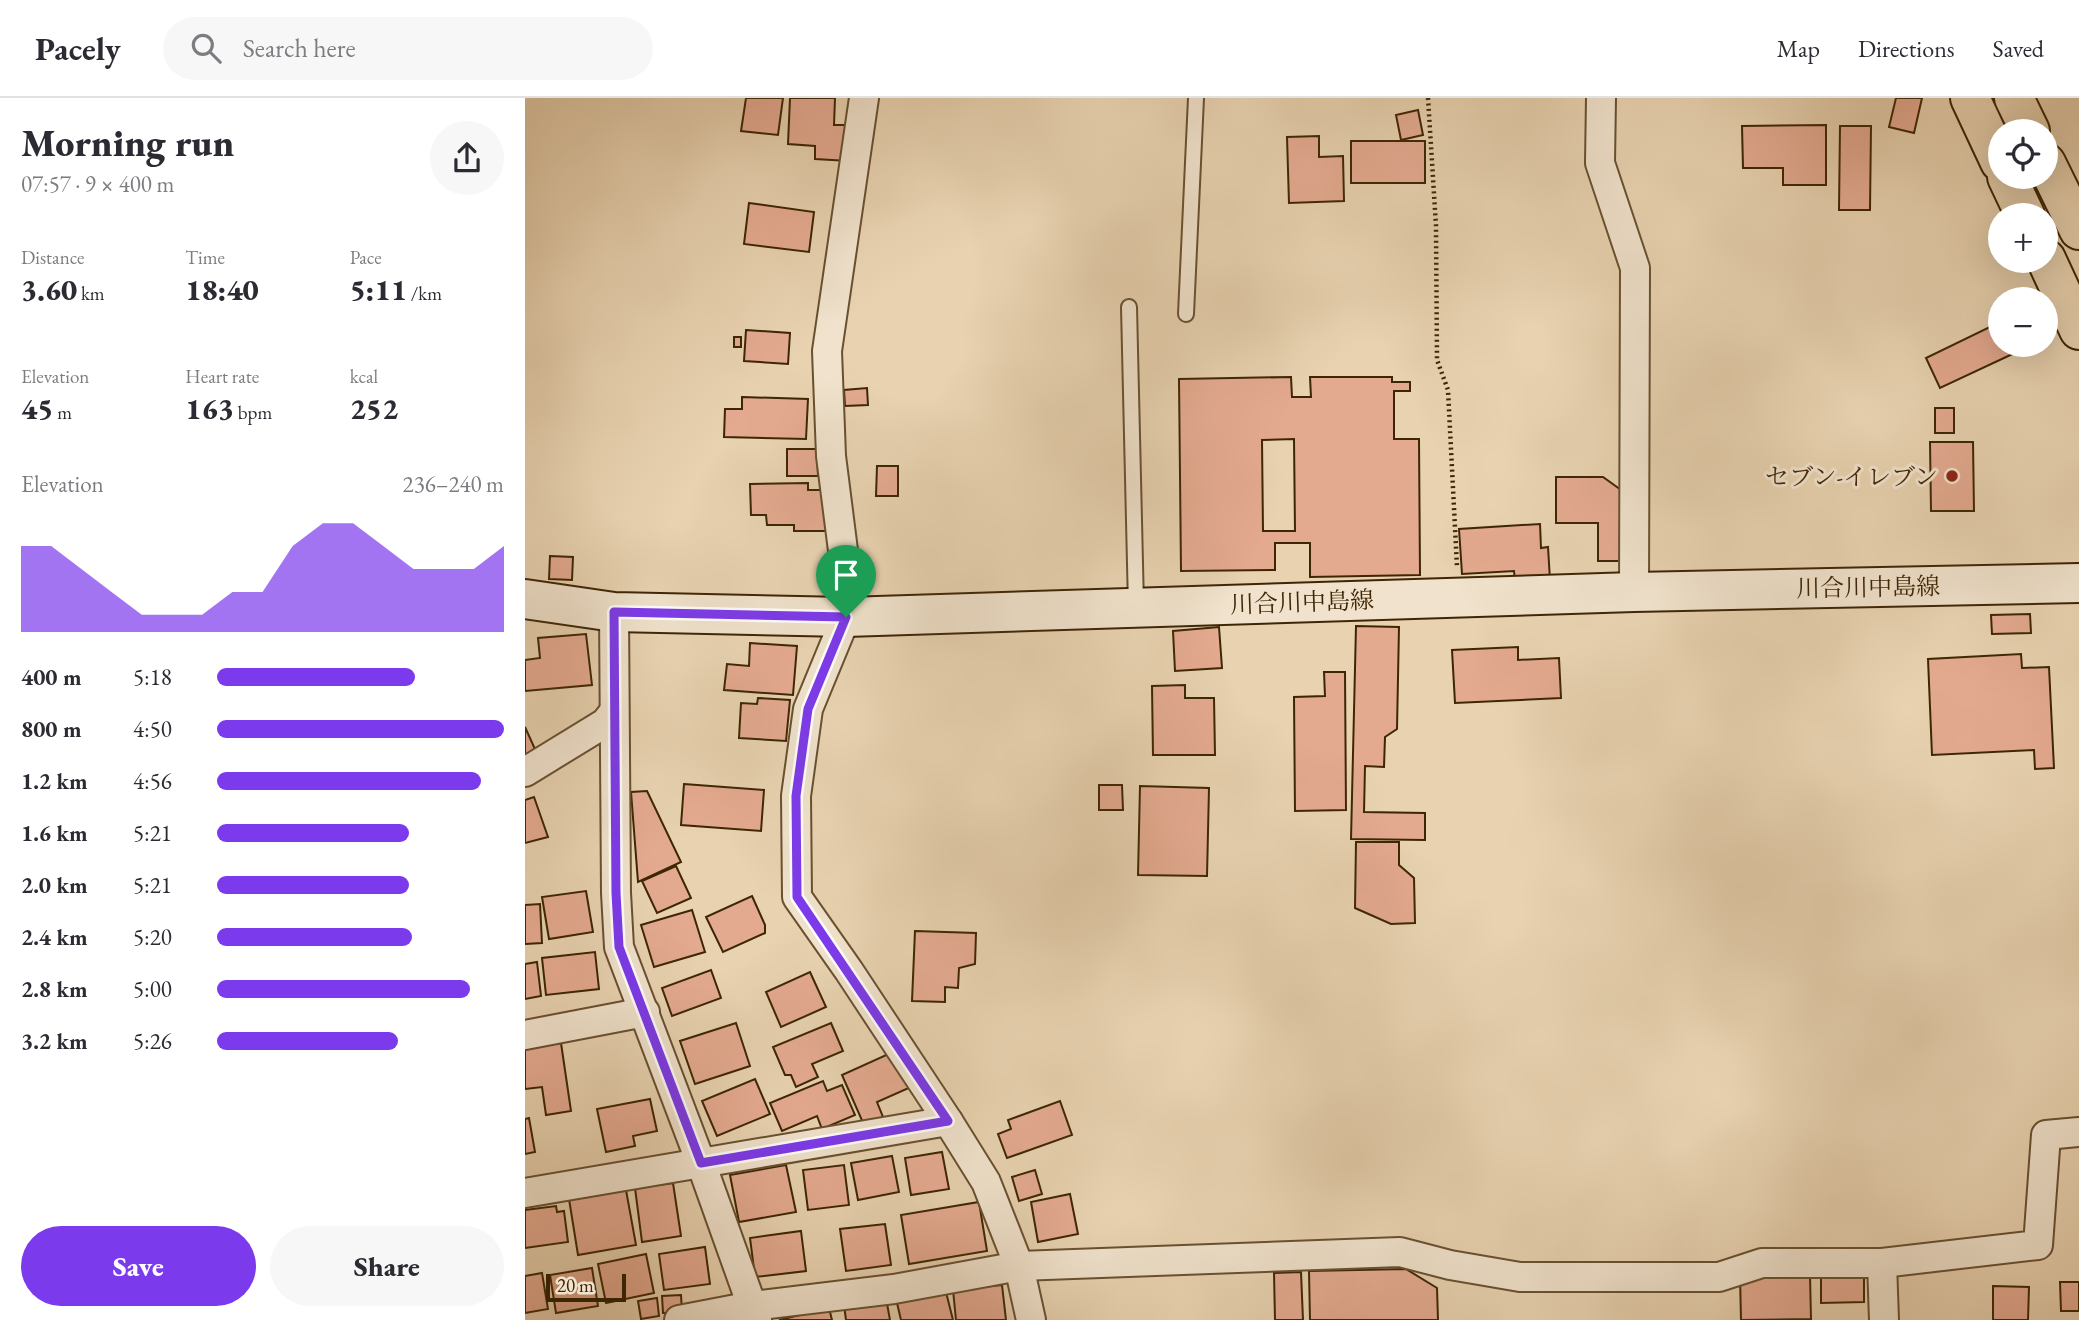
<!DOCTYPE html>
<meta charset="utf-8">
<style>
:root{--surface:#fff;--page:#f7f7f7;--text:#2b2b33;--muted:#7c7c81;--line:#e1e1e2;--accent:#7c3aed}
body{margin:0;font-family:"EB Garamond","Noto Serif JP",serif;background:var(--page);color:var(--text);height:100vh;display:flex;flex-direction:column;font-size:26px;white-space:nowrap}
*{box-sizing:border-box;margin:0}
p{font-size:23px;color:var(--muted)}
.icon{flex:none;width:38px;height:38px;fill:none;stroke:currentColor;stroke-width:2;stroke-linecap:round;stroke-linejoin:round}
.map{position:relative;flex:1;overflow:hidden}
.side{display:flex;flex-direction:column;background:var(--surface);width:525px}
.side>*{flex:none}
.fabs{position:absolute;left:1463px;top:21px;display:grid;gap:14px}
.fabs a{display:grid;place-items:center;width:70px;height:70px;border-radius:50%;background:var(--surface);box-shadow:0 7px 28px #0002;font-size:35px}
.scale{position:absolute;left:21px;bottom:18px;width:80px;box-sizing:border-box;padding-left:7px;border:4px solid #3e2605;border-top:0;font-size:19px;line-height:24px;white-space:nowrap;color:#3e2605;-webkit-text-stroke:5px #f0e2cc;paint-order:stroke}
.pin{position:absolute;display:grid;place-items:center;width:60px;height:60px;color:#fff;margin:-72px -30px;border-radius:50% 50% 50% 0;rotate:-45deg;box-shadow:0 0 7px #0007}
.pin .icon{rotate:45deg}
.round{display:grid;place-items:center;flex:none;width:74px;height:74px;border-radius:37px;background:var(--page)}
.overview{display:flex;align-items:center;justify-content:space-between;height:119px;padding:0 21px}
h1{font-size:38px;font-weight:800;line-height:52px}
.figures{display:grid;grid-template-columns:repeat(3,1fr);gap:10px;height:119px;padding:7px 21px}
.figures div{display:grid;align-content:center}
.figures b{font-size:30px;font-weight:800}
.figures small{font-size:19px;font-weight:400}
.figures p{font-size:19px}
.chart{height:196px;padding:14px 21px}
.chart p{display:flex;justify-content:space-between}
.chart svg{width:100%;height:126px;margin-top:7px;fill:var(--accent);opacity:.7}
.button{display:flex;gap:14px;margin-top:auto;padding:14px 21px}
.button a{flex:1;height:80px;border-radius:42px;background:var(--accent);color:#fff;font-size:28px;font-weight:800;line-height:80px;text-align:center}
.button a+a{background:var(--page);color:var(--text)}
ul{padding:0 21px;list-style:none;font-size:23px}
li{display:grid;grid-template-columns:112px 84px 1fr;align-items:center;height:52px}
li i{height:18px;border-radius:9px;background:var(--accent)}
header{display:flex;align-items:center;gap:42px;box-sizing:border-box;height:98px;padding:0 35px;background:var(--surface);border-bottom:2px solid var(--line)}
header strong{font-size:33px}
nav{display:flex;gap:38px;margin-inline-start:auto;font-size:24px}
.search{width:490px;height:63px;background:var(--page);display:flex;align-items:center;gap:18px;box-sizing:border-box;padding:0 24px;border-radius:38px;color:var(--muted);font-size:26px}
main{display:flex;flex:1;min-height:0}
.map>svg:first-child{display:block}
</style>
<header>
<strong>Pacely</strong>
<div class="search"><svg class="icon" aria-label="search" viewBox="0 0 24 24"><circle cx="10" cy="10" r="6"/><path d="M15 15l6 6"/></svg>Search here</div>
<nav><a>Map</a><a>Directions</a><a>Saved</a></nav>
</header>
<main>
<section class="side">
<div class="overview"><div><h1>Morning run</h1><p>07:57 · 9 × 400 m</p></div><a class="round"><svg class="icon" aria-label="share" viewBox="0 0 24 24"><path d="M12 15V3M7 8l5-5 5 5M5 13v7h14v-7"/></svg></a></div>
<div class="figures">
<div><p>Distance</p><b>3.60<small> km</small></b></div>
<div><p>Time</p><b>18:40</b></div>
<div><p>Pace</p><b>5:11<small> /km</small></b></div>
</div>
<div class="figures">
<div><p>Elevation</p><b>45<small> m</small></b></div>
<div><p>Heart rate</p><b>163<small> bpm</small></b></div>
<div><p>kcal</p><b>252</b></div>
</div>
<div class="chart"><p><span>Elevation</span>236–240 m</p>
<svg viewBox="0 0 160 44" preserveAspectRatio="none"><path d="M0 44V14L10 14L20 22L30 30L40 38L50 38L60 38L70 30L80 30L90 14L100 6L110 6L120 14L130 22L140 22L150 22L160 14V44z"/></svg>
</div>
<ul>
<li><b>400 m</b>5:18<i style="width:69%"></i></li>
<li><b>800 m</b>4:50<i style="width:100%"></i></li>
<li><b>1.2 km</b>4:56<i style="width:92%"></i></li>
<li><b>1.6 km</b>5:21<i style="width:67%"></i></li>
<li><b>2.0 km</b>5:21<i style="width:67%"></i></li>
<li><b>2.4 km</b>5:20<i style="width:68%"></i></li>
<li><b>2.8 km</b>5:00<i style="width:88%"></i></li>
<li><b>3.2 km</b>5:26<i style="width:63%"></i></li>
</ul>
<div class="button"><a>Save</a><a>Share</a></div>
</section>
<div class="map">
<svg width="1554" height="1222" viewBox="0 0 1554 1222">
<rect width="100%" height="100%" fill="#e8d2b0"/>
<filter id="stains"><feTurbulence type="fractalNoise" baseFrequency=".00286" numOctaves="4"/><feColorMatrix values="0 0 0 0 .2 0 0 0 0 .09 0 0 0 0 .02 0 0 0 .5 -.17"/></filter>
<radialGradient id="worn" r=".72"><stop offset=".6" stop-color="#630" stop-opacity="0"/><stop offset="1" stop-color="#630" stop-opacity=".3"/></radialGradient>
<g fill="#e4aa90" stroke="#3e2605" stroke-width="2" fill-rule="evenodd">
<polygon points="221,0 258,0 253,37 216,33"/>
<polygon points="265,0 310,0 309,27 325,27 324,63 290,61 290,48 263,46"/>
<polygon points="1371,0 1397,0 1389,35 1364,29"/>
<polygon points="893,12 898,37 876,42 871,17"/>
<polygon points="1301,27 1301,87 1258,87 1258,70 1218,70 1217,28"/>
<polygon points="1315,28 1346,28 1345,112 1314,112"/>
<polygon points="794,38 794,59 818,58 819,103 764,105 762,39"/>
<rect x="826" y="43" width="74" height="42"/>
<polygon points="224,105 289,114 284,154 219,146"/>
<polygon points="1475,224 1475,247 1491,247 1494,253 1415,290 1401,260"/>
<polygon points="221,232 265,235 263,266 219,263"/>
<rect x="209" y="239" width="7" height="10"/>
<path d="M766 279 767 299H786L785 279H867V284H885V293H869V341H894L895 477 785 479V445H750V472L656 473 654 281ZM769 341 770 433H738L737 342Z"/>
<polygon points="342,290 343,307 320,308 319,292"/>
<polygon points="217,299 283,301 281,341 199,339 200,311 217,311"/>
<rect x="1410" y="310" width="19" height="25"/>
<polygon points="1405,344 1448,344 1449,413 1406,413"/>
<polygon points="262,351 292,351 293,378 262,378"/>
<polygon points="352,368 373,368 373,398 351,398"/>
<polygon points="1031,379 1078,379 1103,397 1103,463 1073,463 1073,425 1031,425"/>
<polygon points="283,385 283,392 300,392 301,433 269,433 269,427 242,427 241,417 226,417 225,386"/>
<polygon points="1015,426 1016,450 1023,449 1025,482 990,484 989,473 937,476 934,431"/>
<polygon points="25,458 48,459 47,482 24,481"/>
<polygon points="1505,516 1506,535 1467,536 1466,517"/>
<polygon points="831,528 874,529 872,631 860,639 859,669 840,668 839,714 900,715 900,742 826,741"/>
<polygon points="694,529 697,570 650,573 648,533"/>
<polygon points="61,536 67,587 0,593 0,562 15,560 13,540"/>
<polygon points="225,545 272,548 268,597 199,592 202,566 224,568"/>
<polygon points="993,549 993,562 1034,560 1036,600 930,605 927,552"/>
<polygon points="1496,556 1497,570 1524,569 1529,670 1510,671 1509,652 1407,657 1403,561"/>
<polygon points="799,574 820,574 821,712 770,713 769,599 800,598"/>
<polygon points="660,587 660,600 689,600 690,657 628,657 627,588"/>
<polygon points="233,600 265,602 261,643 214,640 216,605 232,606"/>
<polygon points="0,629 14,660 0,666"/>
<polygon points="159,686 239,692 236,733 156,727"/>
<polygon points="574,687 597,687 598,712 574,712"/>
<polygon points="615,688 684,690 682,778 613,777"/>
<polygon points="122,693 156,764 113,784 106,694"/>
<polygon points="9,699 23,739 0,745 0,702"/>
<polygon points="831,744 874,744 874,767 889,780 890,825 866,826 830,810"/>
<polygon points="151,768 166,800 132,815 117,783"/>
<polygon points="61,793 68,834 24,841 17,799"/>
<polygon points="227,798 240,827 240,835 198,854 181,819"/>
<polygon points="15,806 17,845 0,846 0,807"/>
<polygon points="167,812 180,854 129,869 116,827"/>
<polygon points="390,833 451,835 450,866 434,870 433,890 420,889 420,904 387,903"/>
<polygon points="70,854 74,891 21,897 17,860"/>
<polygon points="12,864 16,898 0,901 0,866"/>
<polygon points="186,872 196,900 147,918 137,890"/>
<polygon points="285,874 301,909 256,929 241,894"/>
<polygon points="211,925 225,968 170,986 155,943"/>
<polygon points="306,925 318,953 287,966 293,979 271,989 266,977 260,977 248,949"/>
<polygon points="36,945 46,1013 21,1017 17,989 0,991 0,950"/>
<polygon points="370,953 386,989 352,1004 358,1019 339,1027 317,977"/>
<polygon points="230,981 245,1016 192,1038 177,1003"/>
<polygon points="298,983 302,993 317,987 330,1017 297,1031 292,1018 257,1033 245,1005"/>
<polygon points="125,1001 132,1033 108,1038 110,1048 81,1054 72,1011"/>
<polygon points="535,1003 547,1037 482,1060 473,1036 486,1031 483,1022"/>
<polygon points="4,1020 10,1054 0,1056 0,1021"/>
<polygon points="417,1054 424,1091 386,1097 380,1060"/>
<polygon points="367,1058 374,1094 333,1102 326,1065"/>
<polygon points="261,1067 271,1114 214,1124 205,1077"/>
<polygon points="319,1067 324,1107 283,1112 278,1072"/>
<polygon points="510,1072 517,1096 494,1103 487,1079"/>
<polygon points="148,1085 156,1138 117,1144 110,1090"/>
<polygon points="101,1092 111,1147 53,1157 44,1101"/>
<polygon points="545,1096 553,1136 513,1144 506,1104"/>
<polygon points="454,1104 462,1153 384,1166 376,1117"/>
<polygon points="31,1108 32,1114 39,1113 43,1144 0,1150 0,1112"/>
<polygon points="360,1126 366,1167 321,1173 315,1131"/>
<polygon points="276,1133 281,1173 230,1179 225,1140"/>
<polygon points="180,1149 185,1186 139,1192 134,1156"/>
<polygon points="121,1156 129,1195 81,1205 73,1166"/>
<polygon points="67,1170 73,1208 31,1215 25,1177"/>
<polygon points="881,1171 912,1190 913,1222 785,1222 784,1173"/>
<polygon points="1296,1172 1339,1172 1339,1204 1296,1205"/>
<polygon points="776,1174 778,1222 750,1222 749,1175"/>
<polygon points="17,1175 23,1211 0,1215 0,1178"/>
<polygon points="1285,1177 1286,1221 1216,1222 1215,1178"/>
<polygon points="1535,1184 1554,1184 1554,1213 1536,1213"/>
<polygon points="477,1187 481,1222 431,1222 428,1192"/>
<polygon points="1468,1188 1504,1189 1503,1222 1468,1222"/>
<polygon points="421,1194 428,1222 376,1222 372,1205"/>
<polygon points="156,1197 157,1214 138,1215 137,1198"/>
<polygon points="132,1200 134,1218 116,1221 113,1203"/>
<polygon points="361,1200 365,1222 321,1222 319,1207"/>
<polygon points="304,1210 307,1222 254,1222"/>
</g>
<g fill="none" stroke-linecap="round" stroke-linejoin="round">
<defs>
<g id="service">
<polyline points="604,209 611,508"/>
<polyline points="661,216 671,0"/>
</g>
<g id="minor">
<polyline points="339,0 302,253 306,358 322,484 321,519 283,611 271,698 272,799 324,873 423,1023 461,1084 494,1168 506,1222"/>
<polyline points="1076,0 1075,65 1110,170 1109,494"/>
<polyline points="89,514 91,795 94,849 176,1065 232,1222"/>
<polyline points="0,674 80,625 88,615"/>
<polyline points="0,937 120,914"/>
<polyline points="0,1095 423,1023"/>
<polyline points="1357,1165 1359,1222"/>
<polyline points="154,1222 227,1208 369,1191 494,1168 875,1154 925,1167 995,1179 1194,1179 1237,1165 1357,1165 1513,1147 1521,1037 1554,1034"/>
</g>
<polyline id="secondary" points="0,501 89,514 321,519 1109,494 1554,485"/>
<g id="primary">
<polyline points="1445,0 1475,64"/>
<polyline points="1489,0 1505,33"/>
<polyline points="1521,65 1554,132"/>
<polyline points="1482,79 1500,117"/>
<polyline points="1521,161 1554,232"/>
</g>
</defs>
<use href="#service" stroke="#685130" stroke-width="18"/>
<use href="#minor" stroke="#685130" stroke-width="32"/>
<use href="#secondary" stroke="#3e2605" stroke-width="42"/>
<use href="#primary" stroke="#3e2605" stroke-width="42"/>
<polyline stroke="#3e2605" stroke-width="4.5" stroke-dasharray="2 3.5" stroke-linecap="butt" points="903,0 911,128 912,262 923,292 932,469"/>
<use href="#service" stroke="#f0e2cc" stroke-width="14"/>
<use href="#minor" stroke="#f0e2cc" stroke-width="28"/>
<use href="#secondary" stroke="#f0e2cc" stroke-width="38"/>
<use href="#primary" stroke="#e8d2b0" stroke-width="38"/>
</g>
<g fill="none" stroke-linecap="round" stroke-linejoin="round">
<defs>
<polygon id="route" points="89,514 321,519 283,611 271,698 272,799 423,1023 176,1065 94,849 91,795"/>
</defs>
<use href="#route" stroke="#fff" stroke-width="14"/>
<use href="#route" stroke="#7c3aed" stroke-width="9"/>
</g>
<circle fill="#8f2418" stroke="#f0e2cc" stroke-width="2.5" cx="1427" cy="378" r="7"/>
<g text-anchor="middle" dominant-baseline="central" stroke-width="6" stroke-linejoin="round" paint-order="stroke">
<g font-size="24" fill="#3e2605" stroke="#f0e2cc" text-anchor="end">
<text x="1413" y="378">セブン-イレブン</text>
</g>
<g font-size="24" fill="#3e2605" stroke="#f0e2cc">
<text transform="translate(1343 489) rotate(-1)">川合川中島線</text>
<text transform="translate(777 504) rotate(-2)">川合川中島線</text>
</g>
</g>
<rect width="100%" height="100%" filter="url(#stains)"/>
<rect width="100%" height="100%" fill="url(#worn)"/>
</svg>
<div class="fabs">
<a><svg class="icon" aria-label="locate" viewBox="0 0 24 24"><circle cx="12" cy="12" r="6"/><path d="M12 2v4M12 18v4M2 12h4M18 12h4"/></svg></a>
<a>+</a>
<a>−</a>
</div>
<div class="scale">20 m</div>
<div class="pin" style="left:321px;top:519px;background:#1e9e55"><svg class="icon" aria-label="arrive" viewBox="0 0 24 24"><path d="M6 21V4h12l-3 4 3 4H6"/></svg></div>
</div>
</main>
